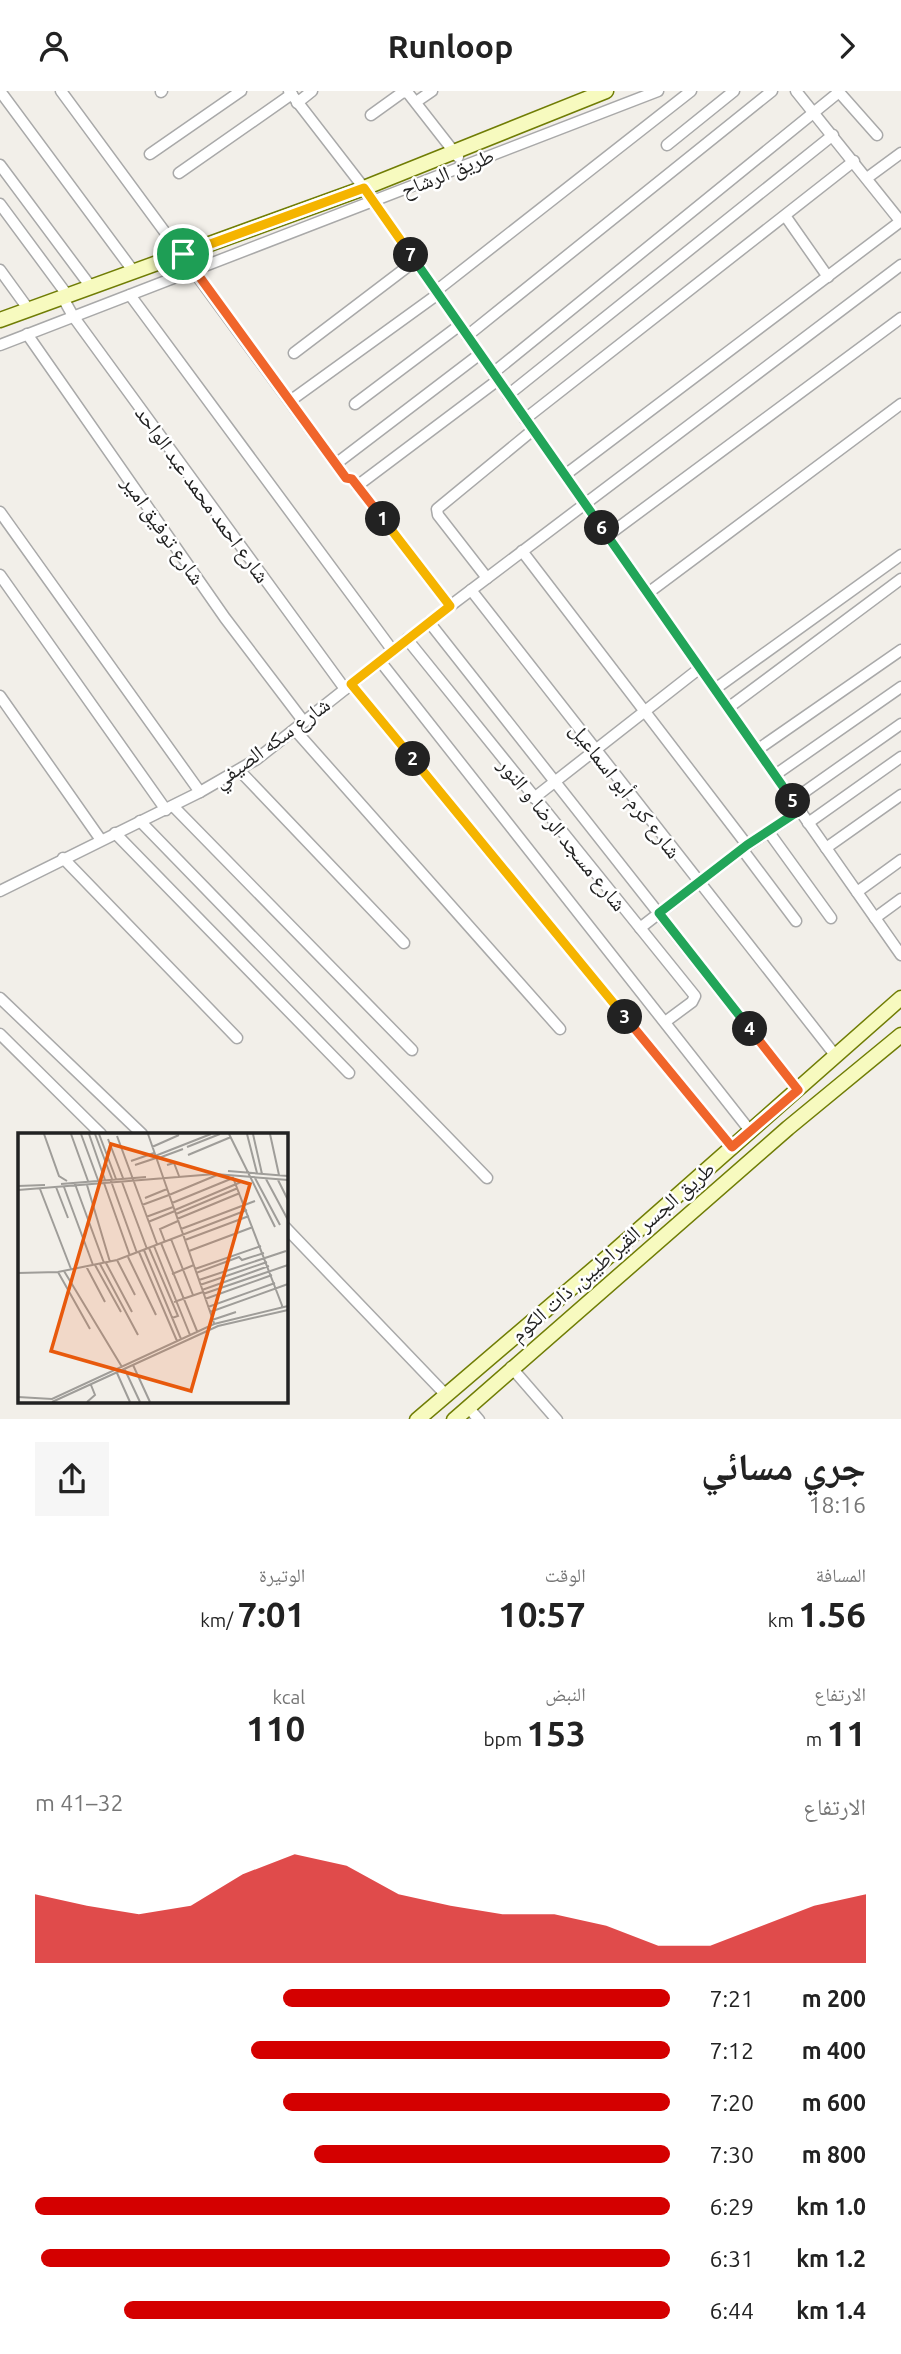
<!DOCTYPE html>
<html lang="ar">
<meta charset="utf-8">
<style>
:root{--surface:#fff;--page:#f6f6f6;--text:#222;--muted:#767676;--accent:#d40000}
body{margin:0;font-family:Ubuntu,"Noto Naskh Arabic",sans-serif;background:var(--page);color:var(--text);direction:rtl;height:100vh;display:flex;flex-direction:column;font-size:26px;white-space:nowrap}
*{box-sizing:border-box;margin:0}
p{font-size:23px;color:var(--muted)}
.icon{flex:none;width:38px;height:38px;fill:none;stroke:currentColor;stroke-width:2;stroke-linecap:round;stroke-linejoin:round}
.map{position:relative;height:1328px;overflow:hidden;direction:ltr}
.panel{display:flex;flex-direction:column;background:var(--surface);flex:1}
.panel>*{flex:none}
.pin{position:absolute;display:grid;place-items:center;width:60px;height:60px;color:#fff;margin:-30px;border:4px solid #fff;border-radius:50%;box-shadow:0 2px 7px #0007}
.km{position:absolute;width:35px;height:35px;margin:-18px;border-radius:50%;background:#222;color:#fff;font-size:19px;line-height:35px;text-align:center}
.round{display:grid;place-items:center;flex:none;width:74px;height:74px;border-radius:0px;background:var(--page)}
.headline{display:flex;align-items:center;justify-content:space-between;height:119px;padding:0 35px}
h1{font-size:38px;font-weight:700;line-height:52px}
.figures{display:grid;grid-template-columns:repeat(3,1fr);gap:10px;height:119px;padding:7px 35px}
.figures div{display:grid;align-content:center}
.figures b{font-size:35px;font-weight:700}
.figures small{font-size:19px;font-weight:400}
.figures p{font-size:19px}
.chart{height:196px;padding:14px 35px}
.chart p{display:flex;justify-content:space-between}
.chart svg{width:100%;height:126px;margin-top:7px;fill:var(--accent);opacity:.7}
ul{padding:0 35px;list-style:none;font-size:23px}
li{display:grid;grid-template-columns:112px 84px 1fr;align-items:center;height:52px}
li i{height:18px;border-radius:9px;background:var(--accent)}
header{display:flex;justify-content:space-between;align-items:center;height:91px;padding:0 35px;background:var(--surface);font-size:32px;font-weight:700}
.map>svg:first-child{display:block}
</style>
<header><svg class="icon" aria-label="forward" viewBox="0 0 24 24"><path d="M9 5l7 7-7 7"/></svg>Runloop<svg class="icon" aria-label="person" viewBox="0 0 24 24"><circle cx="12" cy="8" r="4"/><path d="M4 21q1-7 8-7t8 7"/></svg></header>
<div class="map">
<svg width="901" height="1329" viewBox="0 0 901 1329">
<rect width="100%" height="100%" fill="#f2efe9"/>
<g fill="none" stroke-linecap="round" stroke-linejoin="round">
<defs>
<g id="street">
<polyline points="0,0 134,181"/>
<polyline points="61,0 346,387 352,388 450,515"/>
<polyline points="289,0 364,97 901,864"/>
<polyline points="796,0 901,131"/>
<polyline points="838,0 877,44"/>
<polyline points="161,1 162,0"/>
<polyline points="416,11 432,0"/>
<polyline points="297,12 312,0"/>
<polyline points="371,24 403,1 408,2 458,66"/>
<polyline points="667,54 734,0"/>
<polyline points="150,63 241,0"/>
<polyline points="0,74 91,196"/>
<polyline points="179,82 292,3"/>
<polyline points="867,87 901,62"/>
<polyline points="0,113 68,205"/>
<polyline points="786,126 828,186"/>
<polyline points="0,179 29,219"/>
<polyline points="436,200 691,0"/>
<polyline points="130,204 393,560"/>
<polyline points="63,207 73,225 345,598"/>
<polyline points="27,243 225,527 304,631"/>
<polyline points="467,245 772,0"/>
<polyline points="0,254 658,0"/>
<polyline points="294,262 415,170"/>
<polyline points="493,282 839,1"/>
<polyline points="508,304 833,44"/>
<polyline points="290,310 438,203"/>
<polyline points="355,313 460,234"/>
<polyline points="525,328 854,70"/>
<polyline points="337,372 480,263"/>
<polyline points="565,384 901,130"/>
<polyline points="357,395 498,289"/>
<polyline points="0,421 200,701"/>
<polyline points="607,445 901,227"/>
<polyline points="522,460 747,754"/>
<polyline points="0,484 166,719"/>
<polyline points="487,487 438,424 437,418 533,339"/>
<polyline points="471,499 835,964"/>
<polyline points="648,502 901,313"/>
<polyline points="429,531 798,999"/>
<polyline points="407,548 695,905 692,911 665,931"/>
<polyline points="380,570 751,1041"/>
<polyline points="351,593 732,1056"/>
<polyline points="715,598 901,464"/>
<polyline points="0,605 101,749"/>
<polyline points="728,617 901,488"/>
<polyline points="295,639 560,938"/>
<polyline points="757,659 901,559"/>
<polyline points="239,679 404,852"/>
<polyline points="775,684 901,596"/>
<polyline points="534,707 700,577"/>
<polyline points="793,709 901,633"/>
<polyline points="173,715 412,959"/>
<polyline points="140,730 487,1087"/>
<polyline points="808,732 901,666"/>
<polyline points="768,740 831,827"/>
<polyline points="115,742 349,982"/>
<polyline points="826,757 901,704"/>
<polyline points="742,758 796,830"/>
<polyline points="63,767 237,947"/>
<polyline points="0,800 200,701 257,668 450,515 901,174"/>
<polyline points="857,801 901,769"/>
<polyline points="875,827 901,808"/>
<polyline points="640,837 742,758 800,719"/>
<polyline points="0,907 142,1043"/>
<polyline points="0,943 101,1043"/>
<polyline points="285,1136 446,1304"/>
<polyline points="511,1276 557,1329"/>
<polyline points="468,1316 479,1329"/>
</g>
<g id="secondary">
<polyline points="0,229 364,97 606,0"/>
<polyline points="417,1329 610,1164 901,907"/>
<polyline points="454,1329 788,1037 901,944"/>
</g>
</defs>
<use href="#street" stroke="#a9a9a9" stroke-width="13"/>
<use href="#secondary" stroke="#707d05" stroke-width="17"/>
<use href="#street" stroke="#fff" stroke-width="10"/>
<use href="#secondary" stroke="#f7fabf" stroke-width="14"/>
</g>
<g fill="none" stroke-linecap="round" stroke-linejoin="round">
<defs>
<polyline id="split-1" points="183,163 346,387 352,388 383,428"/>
<polyline id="split-2" points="383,428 450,515 351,593 413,668"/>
<polyline id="split-3" points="413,668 625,926"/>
<polyline id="split-4" points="625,926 732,1056 798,999 750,938"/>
<polyline id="split-5" points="750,938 659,822 747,754 800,719 793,710"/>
<polyline id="split-6" points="602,437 793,710"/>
<polyline id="split-7" points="411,164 602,437"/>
<polyline id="split-8" points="183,163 364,97 411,164"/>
</defs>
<use href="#split-1" stroke="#fff" stroke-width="14"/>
<use href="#split-2" stroke="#fff" stroke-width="14"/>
<use href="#split-3" stroke="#fff" stroke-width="14"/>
<use href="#split-4" stroke="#fff" stroke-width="14"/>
<use href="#split-5" stroke="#fff" stroke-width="14"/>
<use href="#split-6" stroke="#fff" stroke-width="14"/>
<use href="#split-7" stroke="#fff" stroke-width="14"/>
<use href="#split-8" stroke="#fff" stroke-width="14"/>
<use href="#split-1" stroke="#f0652b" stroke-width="9"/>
<use href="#split-2" stroke="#f5b400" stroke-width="9"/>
<use href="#split-3" stroke="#f5b400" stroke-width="9"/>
<use href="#split-4" stroke="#f0652b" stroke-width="9"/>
<use href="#split-5" stroke="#22a559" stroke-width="9"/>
<use href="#split-6" stroke="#22a559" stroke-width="9"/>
<use href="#split-7" stroke="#22a559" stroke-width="9"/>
<use href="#split-8" stroke="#f5b400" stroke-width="9"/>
</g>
<g text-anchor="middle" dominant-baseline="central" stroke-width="5" stroke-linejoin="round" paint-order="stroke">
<g font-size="21" fill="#222" stroke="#fff">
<text transform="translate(447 81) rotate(-22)">طريق الرشاح</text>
<text transform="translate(203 403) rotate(54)">شارع احمد محمد عبد الواحد</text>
<text transform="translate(164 439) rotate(55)">شارع توفيق امير</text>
<text transform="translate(271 651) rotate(-36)">شارع سكه الصيفي</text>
<text transform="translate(626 699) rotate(52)">شارع كرم أبو اسماعيل</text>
<text transform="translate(563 743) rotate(51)">شارع مسجد الرضا و النور</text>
<text transform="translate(612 1160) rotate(-41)">طريق الجسر القيراطيين, ذات الكوم</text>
</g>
</g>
<g transform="translate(18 1042)">
<rect width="270" height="270" fill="#f2efe9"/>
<path fill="none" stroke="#9f9d99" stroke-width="2" d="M26 1 41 43 49 48M53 1 70 48M63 1 80 47M71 1 87 47M77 1 94 46M81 1 98 46M130 1 196 190M211 1 257 94M229 1 239 40M235 1 244 41M252 1 261 42M99 3 139 111M90 6 105 45M134 14 161 2M169 14 202 1M170 22 213 4M137 23 193 1M138 26 165 16M113 28 136 20M117 32 138 25M149 32 156 30 161 43M210 38 270 43M214 42 265 175M237 45 262 92M248 46 270 87M260 47 270 67M93 48 119 120M104 49 129 116M86 50 112 123M43 51 128 44M57 51 86 130M69 52 92 129M0 53 27 52M38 54 50 85M46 54 75 132M22 56 53 136M0 57 197 41 270 47M151 62 199 42M127 65 149 56M154 70 215 45M124 72 151 62M157 77 223 49M158 81 220 55M128 84 155 74M159 86 222 60M130 89 157 78M163 96 237 68M153 106 175 162M167 107 231 83M147 109 142 96 160 88M143 110 179 198M136 113 172 202M131 115 160 183 154 185M126 117 163 206M171 118 235 94M121 119 159 208M110 124 138 182M99 127 117 162M88 130 114 179M82 131 120 202M77 132 103 179M68 133 87 169M177 136 243 113M46 138 104 234M40 139 72 196M0 140 40 139 99 127 229 77M178 140 221 124 224 127 246 120M154 141 176 132M181 147 268 118M182 152 249 129M184 157 251 133M185 161 270 132M187 166 254 142M156 169 185 159M190 174 257 150M192 179 270 151M194 187 218 179M115 232 132 269M107 237 122 269M99 240 112 269M0 264 34 266 196 191 270 173M34 269 200 193 270 177M69 269 77 262 73 252"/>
<path fill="#e8590c" fill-opacity="0.15" stroke="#e8590c" stroke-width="3.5" d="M93 11 232 51 173 258 33 218Z"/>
<rect width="270" height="270" fill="none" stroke="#222" stroke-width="3.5"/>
</g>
</svg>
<div class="pin" style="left:183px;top:163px;background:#1e9e55"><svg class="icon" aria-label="arrive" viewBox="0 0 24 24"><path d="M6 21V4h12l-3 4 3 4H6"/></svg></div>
<b class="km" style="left:383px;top:428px">1</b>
<b class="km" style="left:413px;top:668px">2</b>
<b class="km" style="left:625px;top:926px">3</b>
<b class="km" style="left:750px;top:938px">4</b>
<b class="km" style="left:793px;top:710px">5</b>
<b class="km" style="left:602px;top:437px">6</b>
<b class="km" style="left:411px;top:164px">7</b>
</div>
<section class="panel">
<div class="headline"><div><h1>جري مسائي</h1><p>18:16</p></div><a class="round"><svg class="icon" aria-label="share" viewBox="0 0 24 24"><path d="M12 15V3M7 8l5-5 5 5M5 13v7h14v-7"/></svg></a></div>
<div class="figures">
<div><p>المسافة</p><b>1.56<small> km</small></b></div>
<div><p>الوقت</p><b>10:57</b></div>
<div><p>الوتيرة</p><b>7:01<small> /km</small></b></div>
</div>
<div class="figures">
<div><p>الارتفاع</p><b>11<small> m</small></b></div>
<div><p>النبض</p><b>153<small> bpm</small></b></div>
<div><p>kcal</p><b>110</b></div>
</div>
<div class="chart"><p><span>الارتفاع</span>32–41 m</p>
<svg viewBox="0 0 160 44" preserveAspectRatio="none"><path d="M0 44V20L10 24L20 27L30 24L40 13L50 6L60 10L70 20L80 24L90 27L100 27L110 31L120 38L130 38L140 31L150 24L160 20V44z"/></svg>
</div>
<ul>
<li><b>200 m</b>7:21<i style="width:61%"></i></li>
<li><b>400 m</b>7:12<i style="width:66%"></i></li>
<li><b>600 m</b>7:20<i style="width:61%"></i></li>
<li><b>800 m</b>7:30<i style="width:56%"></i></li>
<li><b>1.0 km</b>6:29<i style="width:100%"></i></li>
<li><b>1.2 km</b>6:31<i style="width:99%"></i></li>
<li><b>1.4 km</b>6:44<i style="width:86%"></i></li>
</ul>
</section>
